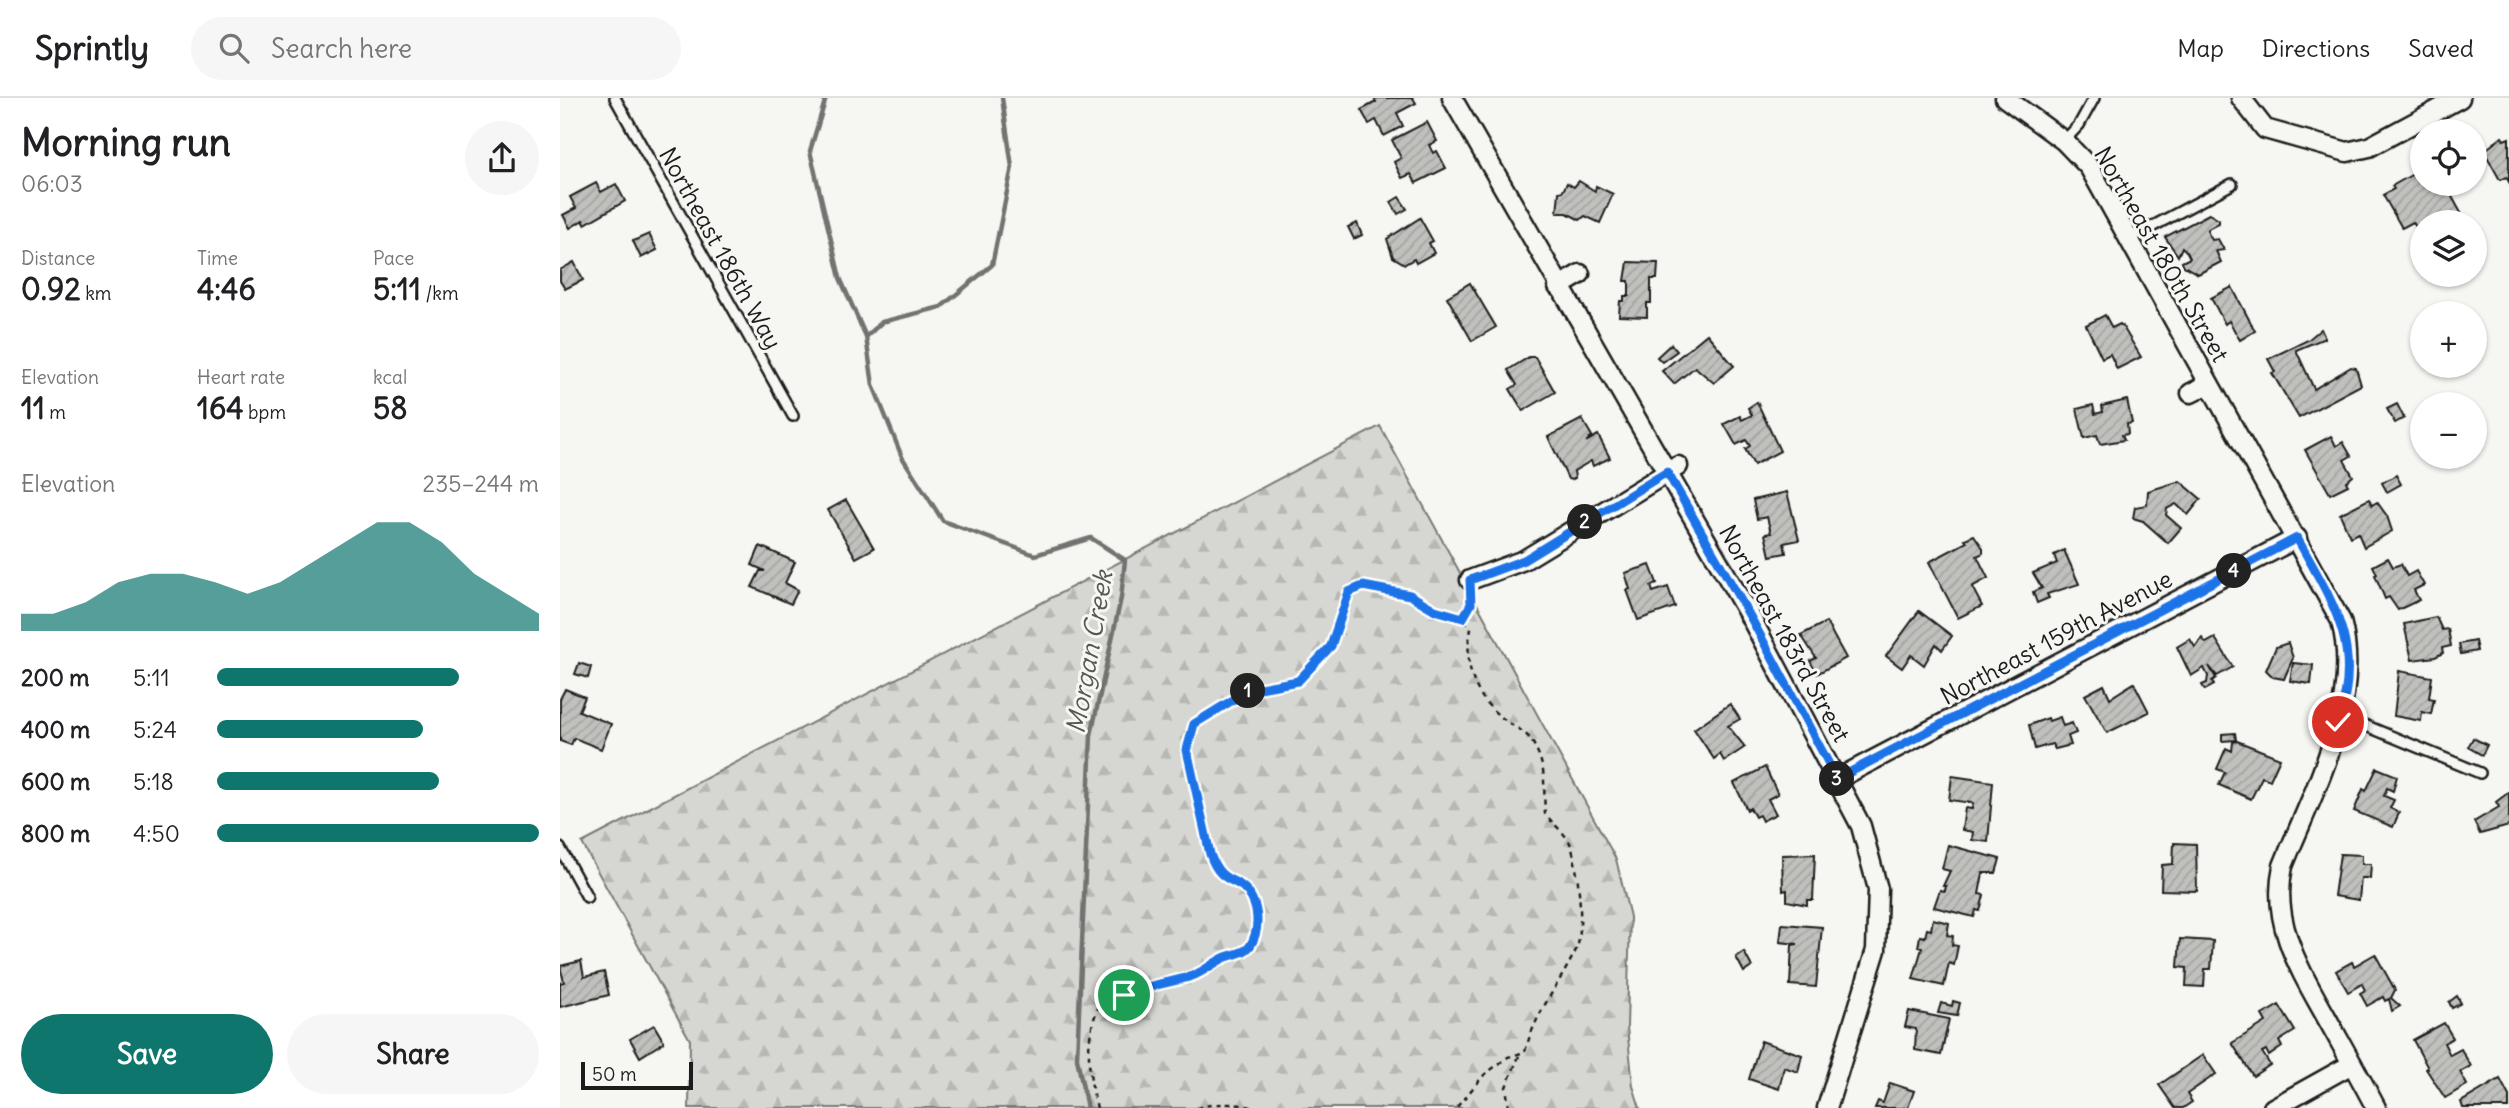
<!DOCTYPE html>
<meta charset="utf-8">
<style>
:root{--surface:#fff;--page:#f6f6f6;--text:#202124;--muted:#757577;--line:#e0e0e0;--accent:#0f766e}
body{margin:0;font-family:Delius,sans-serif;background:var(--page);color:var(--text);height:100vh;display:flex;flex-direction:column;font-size:26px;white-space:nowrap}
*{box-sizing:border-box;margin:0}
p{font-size:23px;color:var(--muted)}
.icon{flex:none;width:38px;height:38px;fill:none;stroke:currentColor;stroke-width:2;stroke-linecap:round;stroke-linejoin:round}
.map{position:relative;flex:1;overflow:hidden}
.panel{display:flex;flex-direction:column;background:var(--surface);width:560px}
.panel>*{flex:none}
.tools{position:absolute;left:1850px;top:21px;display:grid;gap:14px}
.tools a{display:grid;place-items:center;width:77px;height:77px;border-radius:50%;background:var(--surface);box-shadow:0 2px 5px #0004;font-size:35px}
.scale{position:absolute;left:21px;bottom:18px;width:112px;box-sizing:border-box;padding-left:7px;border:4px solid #1c1c1c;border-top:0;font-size:19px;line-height:24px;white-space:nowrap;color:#1c1c1c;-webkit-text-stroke:5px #f6f6f2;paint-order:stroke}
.pin{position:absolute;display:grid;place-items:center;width:60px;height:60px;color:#fff;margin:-30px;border:4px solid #fff;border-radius:50%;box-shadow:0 2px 7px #0007}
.km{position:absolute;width:35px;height:35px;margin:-18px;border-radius:50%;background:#222;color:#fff;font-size:19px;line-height:35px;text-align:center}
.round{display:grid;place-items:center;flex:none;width:74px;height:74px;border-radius:37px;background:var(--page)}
.overview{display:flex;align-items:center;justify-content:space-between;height:119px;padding:0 21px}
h1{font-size:38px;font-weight:700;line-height:52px}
.figures{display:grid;grid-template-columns:repeat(3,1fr);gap:10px;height:119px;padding:7px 21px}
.figures div{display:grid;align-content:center}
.figures b{font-size:30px;font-weight:700}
.figures small{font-size:19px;font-weight:400}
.figures p{font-size:19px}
.chart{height:196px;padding:14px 21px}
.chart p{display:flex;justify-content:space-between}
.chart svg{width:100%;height:126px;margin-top:7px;fill:var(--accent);opacity:.7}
.button{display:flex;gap:14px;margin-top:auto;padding:14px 21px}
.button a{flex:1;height:80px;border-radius:42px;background:var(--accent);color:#fff;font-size:28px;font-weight:700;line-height:80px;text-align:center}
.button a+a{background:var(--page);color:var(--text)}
ul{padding:0 21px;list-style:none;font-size:23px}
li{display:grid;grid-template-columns:112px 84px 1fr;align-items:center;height:52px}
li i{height:18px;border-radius:9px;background:var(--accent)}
header{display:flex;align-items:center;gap:42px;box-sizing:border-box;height:98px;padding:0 35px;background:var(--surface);border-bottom:2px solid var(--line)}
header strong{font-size:33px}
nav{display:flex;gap:38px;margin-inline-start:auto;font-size:24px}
.search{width:490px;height:63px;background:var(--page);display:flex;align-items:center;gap:18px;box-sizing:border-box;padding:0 24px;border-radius:38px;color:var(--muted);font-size:26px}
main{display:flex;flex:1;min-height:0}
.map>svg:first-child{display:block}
</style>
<header>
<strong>Sprintly</strong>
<div class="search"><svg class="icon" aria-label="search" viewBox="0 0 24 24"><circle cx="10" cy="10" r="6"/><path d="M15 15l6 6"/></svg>Search here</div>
<nav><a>Map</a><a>Directions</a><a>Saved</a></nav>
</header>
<main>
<section class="panel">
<div class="overview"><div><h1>Morning run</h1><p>06:03</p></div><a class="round"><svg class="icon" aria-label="share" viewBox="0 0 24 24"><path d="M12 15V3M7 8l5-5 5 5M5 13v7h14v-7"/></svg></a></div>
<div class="figures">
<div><p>Distance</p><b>0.92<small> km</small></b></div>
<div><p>Time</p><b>4:46</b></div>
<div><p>Pace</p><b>5:11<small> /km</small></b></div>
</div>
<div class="figures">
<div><p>Elevation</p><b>11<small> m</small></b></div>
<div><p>Heart rate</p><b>164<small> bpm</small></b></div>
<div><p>kcal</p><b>58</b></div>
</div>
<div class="chart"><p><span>Elevation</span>235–244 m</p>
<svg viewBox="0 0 160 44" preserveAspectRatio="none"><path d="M0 44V38L10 38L20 34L30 27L40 24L50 24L60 27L70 31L80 27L90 20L100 13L110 6L120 6L130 13L140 24L150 31L160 38V44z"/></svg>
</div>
<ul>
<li><b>200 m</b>5:11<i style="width:75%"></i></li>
<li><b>400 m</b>5:24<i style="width:64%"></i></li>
<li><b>600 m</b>5:18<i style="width:69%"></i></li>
<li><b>800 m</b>4:50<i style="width:100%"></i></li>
</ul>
<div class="button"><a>Save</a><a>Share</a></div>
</section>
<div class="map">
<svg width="1949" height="1010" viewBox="0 0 1949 1010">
<defs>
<pattern id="forest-firs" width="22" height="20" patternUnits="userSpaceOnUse" patternTransform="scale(1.75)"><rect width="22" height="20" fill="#d6d6d2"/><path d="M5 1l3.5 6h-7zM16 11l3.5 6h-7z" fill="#b7b7b4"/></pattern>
<pattern id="building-hatch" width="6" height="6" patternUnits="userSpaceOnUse" patternTransform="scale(1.75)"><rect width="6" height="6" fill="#c0c0bd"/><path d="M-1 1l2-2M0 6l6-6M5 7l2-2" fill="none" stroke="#a4a4a2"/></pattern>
</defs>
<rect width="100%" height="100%" fill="#f6f6f2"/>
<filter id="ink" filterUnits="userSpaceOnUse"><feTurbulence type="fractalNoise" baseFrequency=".0143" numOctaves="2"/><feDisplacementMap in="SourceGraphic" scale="14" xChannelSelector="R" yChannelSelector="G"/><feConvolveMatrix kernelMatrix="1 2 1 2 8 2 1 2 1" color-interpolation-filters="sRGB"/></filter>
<g filter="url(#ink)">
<polygon fill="url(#forest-firs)" stroke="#797977" stroke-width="2" points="820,328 1056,761 1070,819 1067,929 1073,988 1080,1010 129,1010 130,942 22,745"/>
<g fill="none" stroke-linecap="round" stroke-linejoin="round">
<g stroke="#727271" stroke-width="4.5">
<polyline points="266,0 250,53 280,180 306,239"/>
<polyline points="442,0 452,69 432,167 381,209 322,224 306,239 313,287 342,359 383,423 475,457 531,440 565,462 561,500 531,637 517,960 527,1010"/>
</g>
</g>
<g fill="url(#building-hatch)" stroke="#1c1c1c" stroke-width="2">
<polygon points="814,0 853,0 856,5 837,15 843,28 824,38 816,22 809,26 801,12 816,4"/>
<polygon points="867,24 877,43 869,47 873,55 877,53 886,70 856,85 851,76 842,80 834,64 841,60 832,42"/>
<polygon points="1942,39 1944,42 1949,40 1949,84 1946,79 1940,82 1924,53"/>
<polygon points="1862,71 1862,86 1885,86 1906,124 1872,123 1862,124 1857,131 1853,124 1842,130 1823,97 1834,91 1832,88"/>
<polygon points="1019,83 1035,93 1036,88 1053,96 1040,125 1025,118 1020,122 1007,115 997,115 999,94 1003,93 1007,85 1014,89"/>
<polygon points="36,85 41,94 56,86 65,103 25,126 23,122 10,130 3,117 16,110 10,99"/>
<polygon points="839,99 847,111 838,116 831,104"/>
<polygon points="1649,116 1659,122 1659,125 1648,131 1648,135 1652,142 1658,141 1664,152 1656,153 1661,164 1638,176 1624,168 1622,164 1630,160 1627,154 1622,149 1618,158 1605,139"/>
<polygon points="860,120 873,143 869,145 874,155 856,165 854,161 845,166 833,159 827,141"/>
<polygon points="797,125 802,137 794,141 788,129"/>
<polygon points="89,136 97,152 81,160 73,143"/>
<polygon points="14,164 23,182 5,191 0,183 0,172"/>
<polygon points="1068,164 1098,165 1097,181 1091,181 1091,205 1087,205 1087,219 1059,218 1060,203 1064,203 1064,198 1069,198 1069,183 1065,183"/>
<polygon points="910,185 936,229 912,243 887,199"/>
<polygon points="1672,189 1695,233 1680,242 1669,223 1665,226 1651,200"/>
<polygon points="1545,217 1552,230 1560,226 1563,229 1581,259 1557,271 1550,256 1542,260 1526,227"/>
<polygon points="1761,231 1765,240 1736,252 1754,291 1791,269 1796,270 1801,287 1739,320 1712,275 1715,274 1708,261 1748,242"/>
<polygon points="1147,236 1174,268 1154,285 1135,269 1114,286 1102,273"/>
<polygon points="1111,246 1117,253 1102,264 1097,259"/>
<polygon points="969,259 975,259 995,294 963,313 950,291 957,287 948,272"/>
<polygon points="1567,302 1572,325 1567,326 1568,336 1562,337 1564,342 1540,346 1537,337 1524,340 1517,311 1533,307 1535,316 1543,314 1542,308"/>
<polygon points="1197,304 1220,353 1194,367 1185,351 1190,348 1186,342 1176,347 1164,326 1180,318 1182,322 1192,317 1188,310"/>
<polygon points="1837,306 1844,320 1835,325 1827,311"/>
<polygon points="1022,321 1032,338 1026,344 1038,337 1050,360 1033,368 1031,363 1014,373 1015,380 1011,382 1008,381 988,339"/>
<polygon points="1771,338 1776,348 1783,344 1791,358 1784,362 1793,378 1786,384 1788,387 1770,396 1745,352"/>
<polygon points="1836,377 1841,386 1827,394 1822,385"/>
<polygon points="1620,383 1641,401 1628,417 1616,406 1607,411 1606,417 1621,430 1608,445 1583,423 1573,420 1575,409 1587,407 1588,393"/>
<polygon points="1227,394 1239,442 1224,445 1226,455 1210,458 1205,436 1211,435 1207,419 1197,421 1193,402"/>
<polygon points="1809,401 1812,407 1817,404 1827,418 1832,433 1804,449 1798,435 1790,439 1780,416"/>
<polygon points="286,402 314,450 296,460 268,412"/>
<polygon points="1414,437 1423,450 1423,455 1417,458 1428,480 1412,489 1422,508 1398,520 1369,464 1407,444 1405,441"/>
<polygon points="200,448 235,464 225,485 238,492 231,506 192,489 200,473 205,473 192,467"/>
<polygon points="1504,452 1519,486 1487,496 1489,500 1477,505 1473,494 1482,490 1473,475 1497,465 1494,457"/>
<polygon points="1828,460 1833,469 1841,466 1847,478 1856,473 1864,487 1854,492 1859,502 1838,512 1829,499 1825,501 1815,477 1817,476 1813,468"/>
<polygon points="1090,467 1097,485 1091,488 1093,494 1108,489 1115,509 1078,522 1067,492 1070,491 1065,475"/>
<polygon points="1359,513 1392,538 1382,552 1376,546 1364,567 1351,557 1342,570 1326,558"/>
<polygon points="1876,519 1882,532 1888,531 1891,548 1882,550 1883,555 1875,559 1852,562 1844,526"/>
<polygon points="1266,524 1286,560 1257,576 1250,563 1256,560 1241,537"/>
<polygon points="1642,540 1646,545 1655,540 1673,569 1657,578 1649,568 1656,580 1652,583 1654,587 1645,592 1642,587 1647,585 1648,578 1644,570 1631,578 1617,549 1630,541 1635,549"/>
<polygon points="1915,543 1917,553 1901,556 1899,546"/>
<polygon points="1728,545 1733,560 1724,581 1713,579 1706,572 1716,549"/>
<polygon points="19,565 31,569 28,580 15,576"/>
<polygon points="1733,565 1753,567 1751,586 1730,583"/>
<polygon points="1839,573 1872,579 1869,600 1874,601 1871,616 1862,614 1861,623 1834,618"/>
<polygon points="1574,585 1589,614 1547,635 1525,597 1544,587 1550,600"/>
<polygon points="5,591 25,599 19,613 51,626 41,651 14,640 11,647 0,643 0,601"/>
<polygon points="1170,606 1180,621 1168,628 1185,649 1164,663 1160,656 1154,661 1134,631"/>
<polygon points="1500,619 1503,628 1512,625 1516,635 1508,638 1511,647 1495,651 1492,646 1475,651 1469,627 1488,620 1489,623"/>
<polygon points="1675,635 1676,642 1662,643 1662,636"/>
<polygon points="1913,640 1927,647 1922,657 1908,649"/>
<polygon points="1677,643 1720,660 1710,682 1702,679 1691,701 1659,687 1665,674 1657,671 1666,650 1672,653 1673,644"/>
<polygon points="1205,669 1218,696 1208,701 1216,716 1202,723 1199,717 1195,719 1190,710 1187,712 1174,685"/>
<polygon points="1817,670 1837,678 1833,693 1827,690 1824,698 1834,702 1830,710 1839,715 1833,729 1794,713 1803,691 1806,693"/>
<polygon points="1392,678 1433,684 1428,744 1412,742 1413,734 1402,732 1405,710 1412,711 1413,705 1389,702"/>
<polygon points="1949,694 1949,728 1920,736 1914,724 1939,709 1936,704"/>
<polygon points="1614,745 1636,746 1637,793 1601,792 1602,767 1613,766"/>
<polygon points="1388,747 1440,761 1436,775 1423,775 1419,796 1424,797 1420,813 1416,812 1414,819 1374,809 1380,792 1385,793 1386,788 1383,788 1390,773 1382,771"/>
<polygon points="1255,756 1253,802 1247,802 1247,807 1227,803 1227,792 1223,793 1222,757"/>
<polygon points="1780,756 1802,757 1802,766 1811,766 1810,780 1801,780 1799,802 1774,798"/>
<polygon points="1373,821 1389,825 1387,837 1393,838 1392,847 1398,848 1394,867 1389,865 1384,888 1353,881 1362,850 1358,849 1360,838 1365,839 1367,831 1371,832"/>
<polygon points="1222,826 1262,829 1256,889 1230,887 1232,847 1238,846 1220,844"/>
<polygon points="1620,841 1653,843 1651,871 1645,871 1644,889 1626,888 1627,870 1618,869"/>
<polygon points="1184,854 1192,869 1184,874 1176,859"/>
<polygon points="1815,856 1835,892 1831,900 1840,908 1832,913 1829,901 1825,903 1823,899 1807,908 1800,895 1805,892 1802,886 1788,894 1776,873 1792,864 1794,868"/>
<polygon points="21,863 24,879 44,874 49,897 0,909 0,885 4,884 0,868"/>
<polygon points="1897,898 1901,905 1892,910 1889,904"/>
<polygon points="1393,903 1400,905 1397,918 1378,915 1381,905 1392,908"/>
<polygon points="1719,907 1735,933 1719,943 1722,949 1709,958 1706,952 1702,954 1710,967 1693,978 1672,945 1706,924 1702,917"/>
<polygon points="1349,913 1389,921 1381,957 1355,952 1356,931 1345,929"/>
<polygon points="1884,925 1893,940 1884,945 1890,957 1901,951 1911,968 1900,974 1907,987 1885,1000 1866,971 1868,970 1853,942"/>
<polygon points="94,927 104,944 80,959 70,941"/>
<polygon points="1201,943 1242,957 1238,974 1224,969 1219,991 1189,981"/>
<polygon points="1643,957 1656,976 1627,996 1632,1004 1623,1010 1615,1010 1599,987"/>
<polygon points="1940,981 1949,998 1949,1010 1903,1010 1901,1004"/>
<polygon points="1330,985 1354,993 1348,1010 1315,1010 1318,1003 1323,1005"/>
</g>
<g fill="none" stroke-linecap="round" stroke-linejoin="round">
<defs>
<g id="service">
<polyline points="55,0 233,318"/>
<polyline points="1504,43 1519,27 1534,0"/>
<polyline points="1569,141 1672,86"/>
<polyline points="1780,617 1920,675"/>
<polyline points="0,750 27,799"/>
</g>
<g id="minor">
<polyline points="892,0 1192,522 1301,728 1318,791 1316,852 1267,1010"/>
<path d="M1445 0 1504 43 1529 69 1781 523C1803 604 1753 693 1723 768 1710 827 1742 875 1769 924 1785 953 1801 981 1816 1010"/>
<polyline points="1681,0 1705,31 1787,54 1809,49 1900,0"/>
<polyline points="998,189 1020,176"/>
<polyline points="1631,295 1649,286"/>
<polyline points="910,482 964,462 1118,368"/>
<polyline points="1277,681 1737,440"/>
<polyline points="1713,1010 1792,966"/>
</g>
</defs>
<use href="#service" stroke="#1c1c1c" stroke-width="14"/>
<use href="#minor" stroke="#1c1c1c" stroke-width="23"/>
<g stroke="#1c1c1c" stroke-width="2.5" stroke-dasharray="5 5" stroke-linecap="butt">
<polyline points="903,520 911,506 911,497"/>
<path d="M537 1010C528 977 524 940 539 908L586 887 634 877 689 850 697 832V812L681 786 667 783 655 772 650 756 627 652 634 627 689 592 738 583 771 548 785 500 789 494 802 488 850 497 875 512 903 520 911 531C903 568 914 600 945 622 953 628 966 634 971 642 988 669 983 686 985 716 992 725 1005 735 1010 745 1018 764 1025 834 1016 852 999 887 975 915 965 954L948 959 924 977 896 1010"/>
<path d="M637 1010C656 1004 676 1005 695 1010"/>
<polyline points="949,1010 946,989 959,958"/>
</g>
<use href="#service" stroke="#f6f6f2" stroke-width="9"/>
<use href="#minor" stroke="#f6f6f2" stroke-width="18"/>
</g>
</g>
<g fill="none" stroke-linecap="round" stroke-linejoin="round" filter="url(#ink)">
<defs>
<path id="route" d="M564 897C587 887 610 885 632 878 644 874 654 864 666 859 674 856 685 855 690 848 699 834 699 815 692 801 680 776 662 791 650 756L627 652 634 626 689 592 738 583 771 548 789 494 803 488 850 497 875 512 903 520 911 506 910 482 964 462 1107 374 1192 522 1277 681 1737 440C1773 505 1804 549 1778 624"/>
</defs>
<use href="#route" stroke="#fff" stroke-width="14"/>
<use href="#route" stroke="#1a73e8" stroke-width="9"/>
</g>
<g text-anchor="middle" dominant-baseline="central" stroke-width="6" stroke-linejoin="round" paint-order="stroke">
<g font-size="24" fill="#1c1c1c" stroke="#f6f6f2">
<text transform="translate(161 150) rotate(61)">Northeast 186th Way</text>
<text transform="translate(1602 156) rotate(60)">Northeast 180th Street</text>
<text transform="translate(1225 535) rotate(61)">Northeast 183rd Street</text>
<text transform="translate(1496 539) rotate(-28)">Northeast 159th Avenue</text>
</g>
<g font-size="26" font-style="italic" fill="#565654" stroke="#f6f6f2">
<text transform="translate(529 554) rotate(-80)">Morgan Creek</text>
</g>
</g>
</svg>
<div class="tools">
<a><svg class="icon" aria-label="locate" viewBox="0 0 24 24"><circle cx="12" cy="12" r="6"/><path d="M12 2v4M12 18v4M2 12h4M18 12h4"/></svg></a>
<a><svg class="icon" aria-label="layers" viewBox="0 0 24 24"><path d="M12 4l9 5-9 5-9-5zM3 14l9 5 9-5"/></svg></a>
<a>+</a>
<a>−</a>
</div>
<div class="scale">50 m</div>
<div class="pin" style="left:564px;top:897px;background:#1e9e55"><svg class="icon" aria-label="arrive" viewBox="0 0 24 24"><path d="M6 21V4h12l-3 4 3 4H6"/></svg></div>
<div class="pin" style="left:1778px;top:624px;background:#d93025"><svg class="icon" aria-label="check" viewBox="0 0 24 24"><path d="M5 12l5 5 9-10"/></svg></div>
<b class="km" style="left:688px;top:593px">1</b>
<b class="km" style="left:1025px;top:424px">2</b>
<b class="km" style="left:1277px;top:681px">3</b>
<b class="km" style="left:1674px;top:473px">4</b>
</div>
</main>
